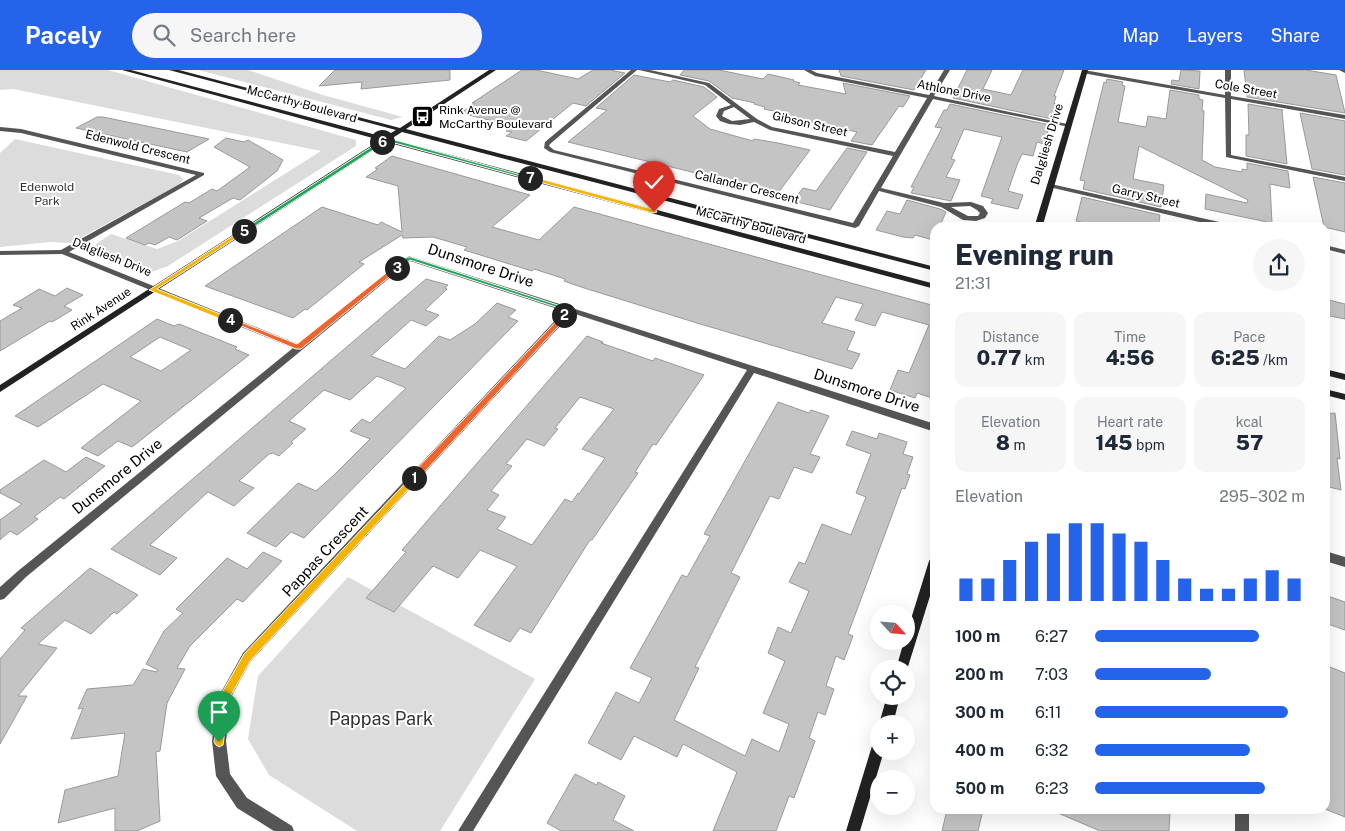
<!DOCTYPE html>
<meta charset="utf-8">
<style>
:root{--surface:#fff;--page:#f6f6f7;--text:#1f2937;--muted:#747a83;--accent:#2563eb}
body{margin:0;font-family:"Public Sans",sans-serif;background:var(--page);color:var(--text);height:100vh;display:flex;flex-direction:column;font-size:19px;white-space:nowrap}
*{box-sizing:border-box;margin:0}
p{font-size:16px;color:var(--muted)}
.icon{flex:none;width:28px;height:28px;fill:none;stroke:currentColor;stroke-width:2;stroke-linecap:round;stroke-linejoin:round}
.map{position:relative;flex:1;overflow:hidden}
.sheet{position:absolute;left:930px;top:152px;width:400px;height:592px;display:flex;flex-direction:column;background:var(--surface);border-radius:15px;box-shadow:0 5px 20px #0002}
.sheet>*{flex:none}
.needle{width:32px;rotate:116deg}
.controls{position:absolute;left:870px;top:535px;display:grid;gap:10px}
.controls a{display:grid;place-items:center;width:45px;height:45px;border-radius:50%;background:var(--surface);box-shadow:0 5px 20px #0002;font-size:25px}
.pin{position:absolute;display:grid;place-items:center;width:42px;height:42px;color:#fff;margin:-51px -21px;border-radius:50% 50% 50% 0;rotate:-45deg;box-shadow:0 0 5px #0007}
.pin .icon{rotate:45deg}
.km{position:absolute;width:25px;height:25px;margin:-12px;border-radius:50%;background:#222;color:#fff;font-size:14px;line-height:25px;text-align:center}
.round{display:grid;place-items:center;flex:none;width:52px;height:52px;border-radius:26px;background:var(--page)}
.head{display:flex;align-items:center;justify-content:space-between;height:85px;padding:0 25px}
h1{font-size:28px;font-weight:800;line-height:38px}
.stats{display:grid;grid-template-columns:repeat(3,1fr);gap:8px;height:85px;padding:5px 25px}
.stats div{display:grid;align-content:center;border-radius:12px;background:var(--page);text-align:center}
.stats b{font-size:21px;font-weight:800}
.stats small{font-size:14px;font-weight:400}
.stats p{font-size:14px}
.chart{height:140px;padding:10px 25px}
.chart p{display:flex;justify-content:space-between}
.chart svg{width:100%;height:90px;margin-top:5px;stroke:var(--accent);stroke-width:6}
ul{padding:0 25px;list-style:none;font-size:16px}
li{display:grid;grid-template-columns:80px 60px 1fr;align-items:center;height:38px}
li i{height:12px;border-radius:6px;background:var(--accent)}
header{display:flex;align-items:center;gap:30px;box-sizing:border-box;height:70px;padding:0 25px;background:var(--accent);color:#fff}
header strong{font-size:24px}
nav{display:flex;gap:28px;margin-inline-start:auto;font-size:18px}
.search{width:350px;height:45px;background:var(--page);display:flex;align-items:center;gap:12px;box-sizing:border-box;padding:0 18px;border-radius:28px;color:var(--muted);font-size:19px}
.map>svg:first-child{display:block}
</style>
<header>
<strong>Pacely</strong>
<div class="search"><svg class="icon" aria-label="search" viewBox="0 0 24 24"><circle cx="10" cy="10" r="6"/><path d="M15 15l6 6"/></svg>Search here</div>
<nav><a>Map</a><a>Layers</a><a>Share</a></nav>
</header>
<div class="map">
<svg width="1345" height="761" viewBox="0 0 1345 761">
<rect width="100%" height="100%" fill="#fff"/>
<g fill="#dcdcdc">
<polygon points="0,0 108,0 356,70 356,76 168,196 152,202 95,181 96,174 111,164 157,179 178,171 321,81 13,19 0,20"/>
<polygon points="198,0 248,0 323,25 403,47 391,50"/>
<polygon points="15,69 179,105 183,109 180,114 71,173 50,172 0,177 0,83"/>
<polygon points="348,507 535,609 440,761 357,761 269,705 248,669 258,606"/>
</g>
<g fill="#c4c4c4" stroke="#999" fill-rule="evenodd">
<polygon points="335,0 450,0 450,10 361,19 362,12 319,16"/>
<polygon points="522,0 536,0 578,9 593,0 610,0 625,3 586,36 573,33 526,71 506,66 512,62 506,61 513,56 461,43 475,33 472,33"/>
<polygon points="684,0 719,0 763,9 768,4 794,10 793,11 800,13 798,15 846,24 843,13 910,26 903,37 899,36 872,75 851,71 857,62 797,49 781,45 782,43 764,39 765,37 754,34 755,33 732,28 709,11 680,5"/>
<polygon points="839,0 926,0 914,20 841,6"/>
<polygon points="967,0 992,0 983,19 1011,25 1023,0 1064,0 1054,26 1056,26 1054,34 1057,34 1052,49 953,28"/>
<polygon points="1181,0 1200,1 1199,19 1171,14 1172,10 1179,11"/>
<polygon points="1244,0 1306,0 1336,5 1345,43 1247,27"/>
<polygon points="634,5 670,12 673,10 704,17 717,27 693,46 710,59 753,71 754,69 778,73 810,80 778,123 568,72 607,40 596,38"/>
<polygon points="1107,9 1123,12 1122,15 1125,16 1118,52 1146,57 1148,46 1166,49 1170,20 1199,25 1199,29 1203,30 1202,40 1204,41 1202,90 1215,97 1242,102 1242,99 1247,100 1247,93 1288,101 1290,118 1270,114 1272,153 1205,139 1206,124 1247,133 1248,130 1139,76 1133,109 1164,115 1161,137 1083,119 1085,111 1080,110 1104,12 1106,13"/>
<polygon points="950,34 1050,55 1044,74 1037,72 1033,86 1022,84 1017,95 1008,121 1023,125 1018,139 991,133 993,129 981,126 1002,67 964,59 951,89 955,90 946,107 960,110 951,131 911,123 914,117 911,117 942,58 935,57 944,40 947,40"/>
<polygon points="1248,34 1283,40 1282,40 1287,94 1246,86 1246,65 1249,65"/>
<polygon points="1300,43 1345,51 1345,105 1312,99"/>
<polygon points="97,47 103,47 209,69 187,82 76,58"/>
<polygon points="226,68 244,72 248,70 283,90 277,101 240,130 233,128 199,148 207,151 177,170 169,167 155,175 149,173 145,175 126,168 185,132 189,133 212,119 217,121 250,97 214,77"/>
<polygon points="847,78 867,82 830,140 793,131 803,118 816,121"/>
<polygon points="392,86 530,125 492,157 539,170 574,137 935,236 935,329 917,323 915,328 890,320 898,300 909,303 929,255 882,242 875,256 855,250 863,234 836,227 822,253 855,262 847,280 860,284 852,299 697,253 581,217 564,211 565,209 534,199 532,201 464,180 467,177 433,167 403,168 402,165 359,192 364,194 307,240 305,239 293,248 205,216 322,137 378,155 381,152 402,162 398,116 366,107 378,99 375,98"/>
<polygon points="1313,107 1345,113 1345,162 1324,157"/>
<polygon points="1082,127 1160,145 1158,158 1105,158 1076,151"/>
<polygon points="907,130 940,139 946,142 939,158 935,158 933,170 915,165 913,168 903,167 876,160 887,141 900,144"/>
<polygon points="426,209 448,215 445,218 447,219 425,240 439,245 426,256 411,250 371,286 405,299 439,266 450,270 475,254 497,233 516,240 508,247 518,251 304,468 291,462 276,477 247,463 298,413 316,421 333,406 370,369 350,361 362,349 370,353 406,318 377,306 350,330 324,320 289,351 306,359 291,372 293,373 279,386 273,383 269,384 239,411 254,418 234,436 208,422 150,475 177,488 160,505 111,479"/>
<polygon points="67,218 83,225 64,236 72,240 52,252 50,251 0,281 0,251 22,238 13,235 39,219 55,226"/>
<polygon points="1325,229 1345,234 1345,249 1325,245"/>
<path d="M157 249 174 256 179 254 237 277 235 279 249 285 132 377 118 371 98 386 81 378 141 331 103 314 38 357 15 346ZM160 267 191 280 161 301 130 287Z"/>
<path d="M587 266 603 272 601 273 653 291 655 288 704 305 656 375 653 374 635 402 638 403 592 470H590L531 563 520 558 510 572 474 555 517 496 480 480 458 508 433 496 394 542 366 528 406 482 402 480ZM580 327 614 339 582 379 605 388 579 424 578 423 572 432 565 429 532 475 497 459 506 447 487 440 499 425 491 421 512 396 506 394 527 369 544 376 558 359 555 358Z"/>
<polygon points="778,332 809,343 811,340 829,346 810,384 820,387 812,403 794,397 779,429 770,426 731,503 740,507 695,597 699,598 674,650 745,686 752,669 779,682 789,654 763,643 785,591 768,583 778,557 791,563 809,521 789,512 799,492 805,494 822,454 851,465 866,427 856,423 871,384 846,375 852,361 877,369 879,363 907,372 903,384 913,387 907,404 910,405 905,419 902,418 848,564 853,566 844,590 836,586 826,616 834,619 825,645 818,642 809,668 815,671 794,728 789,726 776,761 713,761 737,702 683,674 677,687 634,666 621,690 588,673 616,622 639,633 652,608 630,598 682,505 687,507 710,466 704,464"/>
<polygon points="1335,343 1340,389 1337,388 1341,420 1325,416 1325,344"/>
<polygon points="86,387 105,396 64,429 60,427 34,447 38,449 17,465 10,461 0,470 0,450 22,434 0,423 0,420 44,390 66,402"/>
<polygon points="263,482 282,491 243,532 237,529 190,576 177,598 185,599 167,633 160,681 156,682 160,751 137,761 115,761 115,738 58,753 65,720 118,706 125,663 71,669 83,638 78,639 87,619 133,615 143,599 157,602 158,600 146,594 164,561 183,543 176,539 227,488 247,499"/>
<polygon points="90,498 138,525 117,544 114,542 91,564 65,550 38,574 57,578 18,626 27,626 0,674 0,589 25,560 21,558"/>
<polygon points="1325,525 1345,532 1345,560 1325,553"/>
<polygon points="1325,595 1345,603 1345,747 1325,739"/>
<polygon points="575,704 597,715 598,712 625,726 613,750 634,761 561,761 547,753"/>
<polygon points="947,740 983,740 978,761 942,761"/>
<polygon points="1051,740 1170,740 1169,761 1100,761"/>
</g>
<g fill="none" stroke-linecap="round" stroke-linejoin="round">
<g fill="#555" fill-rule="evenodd">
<path d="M631 0H637L550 74 549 76 554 80 853 153 893 86 770 60 754 52 740 55 729 54 720 51 716 46 719 39 731 35 705 15 639 0H650L709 13 757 49 772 57 895 82 927 28 815 6 804 0H811L817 3 929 25 944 0H950L934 26 1072 55 1069 57 933 29 881 118 944 133 971 132 983 136 988 143 985 148 976 151 963 150 941 137 879 121 859 156 855 158 550 82 544 78 545 72ZM734 37 750 49 732 51 722 46 724 41ZM970 136 977 140 980 143 978 146H968L951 137Z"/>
<polygon points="1084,0 1225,25 1225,0 1231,0 1231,26 1345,45 1345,49 1231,29 1231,85 1345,107 1345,111 1226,87 1225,28 1082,3 1082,1"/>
<polygon points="1339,0 1345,0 1345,3"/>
<polygon points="0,57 21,59 204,103 204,105 69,182 298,274 409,186 935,354 935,362 754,303 473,761 458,761 747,300 572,243 251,591 231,627 226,671 230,704 247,728 292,756 294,761 274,761 237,738 216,706 212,671 219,626 243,583 564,241 410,191 26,507 4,529 0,530 0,517 18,501 293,278 62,184 0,185 0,181 61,180 196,105 21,63 0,61"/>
<polygon points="1051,114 1237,156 1240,158 1225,158 1049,117 1048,116"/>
<polygon points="1325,175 1345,180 1345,184 1325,179"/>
<polygon points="1325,481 1345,487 1345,497 1325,491"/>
<rect x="1235" y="740" width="14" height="21"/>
</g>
<g fill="#222" fill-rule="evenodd">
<polygon points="122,0 131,0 384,67 396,60 169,0 179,0 400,58 489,0 496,0 406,59 935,197 935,201 402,62 391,69 935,214 935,219 386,72 0,322 0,315 380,70"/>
<polygon points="1082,0 1088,0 1042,158 1034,158"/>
<polygon points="1325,299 1345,304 1345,310 1325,305"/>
<polygon points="1325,319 1345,324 1345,330 1325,325"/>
<polygon points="935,486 935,510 906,603 906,599 896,599 904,571 906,571 906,565 929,491 931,488"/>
<polygon points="887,626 900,626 893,654 879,654"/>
<polygon points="879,669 879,681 884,681 860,761 846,761 872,676 874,671"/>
</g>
</g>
<polygon fill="#f5b400" stroke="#fff" points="414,404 418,408 417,410 251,590 230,627 223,675 219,677 216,675 214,672 220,626 244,584"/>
<polygon fill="#f0652b" stroke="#fff" points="564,243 567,244 567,247 417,410 411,410 411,405"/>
<polygon fill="#22a559" stroke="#fff" points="407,187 411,187 573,240 567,247 562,247 561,245 565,240 410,190 399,199 395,199 395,196"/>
<polygon fill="#f0652b" stroke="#fff" points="395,196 400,198 301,279 296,279 227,250 233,249 297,274"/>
<polygon fill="#f5b400" stroke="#fff" points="242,160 247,161 157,219 233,249 233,252 228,252 149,220"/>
<polygon fill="#22a559" stroke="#fff" points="382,70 384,73 246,162 241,161"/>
<polygon fill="#22a559" stroke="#fff" points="384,68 388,68 532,108 528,109 387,71 380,73"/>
<polygon fill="#f5b400" stroke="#fff" points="530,106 656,140 657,142 652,143 528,109"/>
<defs>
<symbol id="bus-square" viewBox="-11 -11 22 22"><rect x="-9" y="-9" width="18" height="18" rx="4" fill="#000" stroke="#fff"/><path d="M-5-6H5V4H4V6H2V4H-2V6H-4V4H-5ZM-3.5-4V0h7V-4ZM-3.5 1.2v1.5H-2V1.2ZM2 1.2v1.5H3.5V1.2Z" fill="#fff"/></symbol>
</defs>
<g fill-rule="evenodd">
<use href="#bus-square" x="410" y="34" width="25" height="25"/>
</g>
<g text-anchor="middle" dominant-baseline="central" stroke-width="4" stroke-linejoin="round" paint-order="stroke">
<g font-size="12" fill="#000" stroke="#fff">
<text transform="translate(1246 19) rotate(10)">Cole Street</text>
<text transform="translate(954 21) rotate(11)">Athlone Drive</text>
<text transform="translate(302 34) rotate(15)">McCarthy Boulevard</text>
<text transform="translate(810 54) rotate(13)">Gibson Street</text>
<text transform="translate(1047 74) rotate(-73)">Dalgliesh Drive</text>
<text transform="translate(138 77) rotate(14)">Edenwold Crescent</text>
<text transform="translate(747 117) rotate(14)">Callander Crescent</text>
<text transform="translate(1146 126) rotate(13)">Garry Street</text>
<text transform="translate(751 155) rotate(15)">McCarthy Boulevard</text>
<text transform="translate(112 187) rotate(22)">Dalgliesh Drive</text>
<text transform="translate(101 239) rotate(-33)">Rink Avenue</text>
</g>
<g font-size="12" fill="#000" stroke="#fff" text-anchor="start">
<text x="439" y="40">Rink Avenue @<tspan x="439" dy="14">McCarthy Boulevard</tspan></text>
</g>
<g font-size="12" fill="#333" stroke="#fff">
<text x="47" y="117">Edenwold<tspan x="47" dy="14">Park</tspan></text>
</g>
<g font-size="15" fill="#000" stroke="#fff">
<text transform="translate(481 195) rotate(18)">Dunsmore Drive</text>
<text transform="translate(867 320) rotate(18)">Dunsmore Drive</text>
<text transform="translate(117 406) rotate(-39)">Dunsmore Drive</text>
<text transform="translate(325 481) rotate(-47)">Pappas Crescent</text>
</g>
<g font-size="18" fill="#333" stroke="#fff">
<text x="381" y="648">Pappas Park</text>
</g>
</g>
</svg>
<div class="controls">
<a><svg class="needle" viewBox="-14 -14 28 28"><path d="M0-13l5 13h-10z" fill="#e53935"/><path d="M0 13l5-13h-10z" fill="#747a83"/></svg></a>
<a><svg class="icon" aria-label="locate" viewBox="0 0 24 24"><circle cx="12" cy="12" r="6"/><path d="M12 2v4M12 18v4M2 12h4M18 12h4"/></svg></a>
<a>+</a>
<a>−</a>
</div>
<div class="pin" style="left:219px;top:672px;background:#1e9e55"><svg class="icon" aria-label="arrive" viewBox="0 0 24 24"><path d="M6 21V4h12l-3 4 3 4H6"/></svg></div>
<div class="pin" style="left:654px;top:142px;background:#d93025"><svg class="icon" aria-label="check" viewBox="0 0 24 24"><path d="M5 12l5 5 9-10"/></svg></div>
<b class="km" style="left:414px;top:408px">1</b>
<b class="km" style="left:564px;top:245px">2</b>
<b class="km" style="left:397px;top:198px">3</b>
<b class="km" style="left:230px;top:250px">4</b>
<b class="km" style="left:244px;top:161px">5</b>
<b class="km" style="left:382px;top:72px">6</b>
<b class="km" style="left:530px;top:108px">7</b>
<section class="sheet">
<div class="head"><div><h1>Evening run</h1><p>21:31</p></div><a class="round"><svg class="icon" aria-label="share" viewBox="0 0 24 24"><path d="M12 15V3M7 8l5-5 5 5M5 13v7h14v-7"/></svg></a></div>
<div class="stats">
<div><p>Distance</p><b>0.77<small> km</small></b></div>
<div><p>Time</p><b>4:56</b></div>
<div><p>Pace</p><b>6:25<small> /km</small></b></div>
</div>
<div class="stats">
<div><p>Elevation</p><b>8<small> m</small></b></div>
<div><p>Heart rate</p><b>145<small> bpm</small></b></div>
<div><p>kcal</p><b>57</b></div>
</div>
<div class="chart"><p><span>Elevation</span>295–302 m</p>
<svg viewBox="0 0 160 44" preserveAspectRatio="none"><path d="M5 44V33M15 44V33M25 44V24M35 44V15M45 44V11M55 44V6M65 44V6M75 44V11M85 44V15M95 44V24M105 44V33M115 44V38M125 44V38M135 44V33M145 44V29M155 44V33"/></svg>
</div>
<ul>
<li><b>100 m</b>6:27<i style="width:78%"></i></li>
<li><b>200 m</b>7:03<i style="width:55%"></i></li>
<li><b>300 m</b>6:11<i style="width:92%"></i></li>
<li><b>400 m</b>6:32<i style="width:74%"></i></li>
<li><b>500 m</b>6:23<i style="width:81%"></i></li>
</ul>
</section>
</div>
